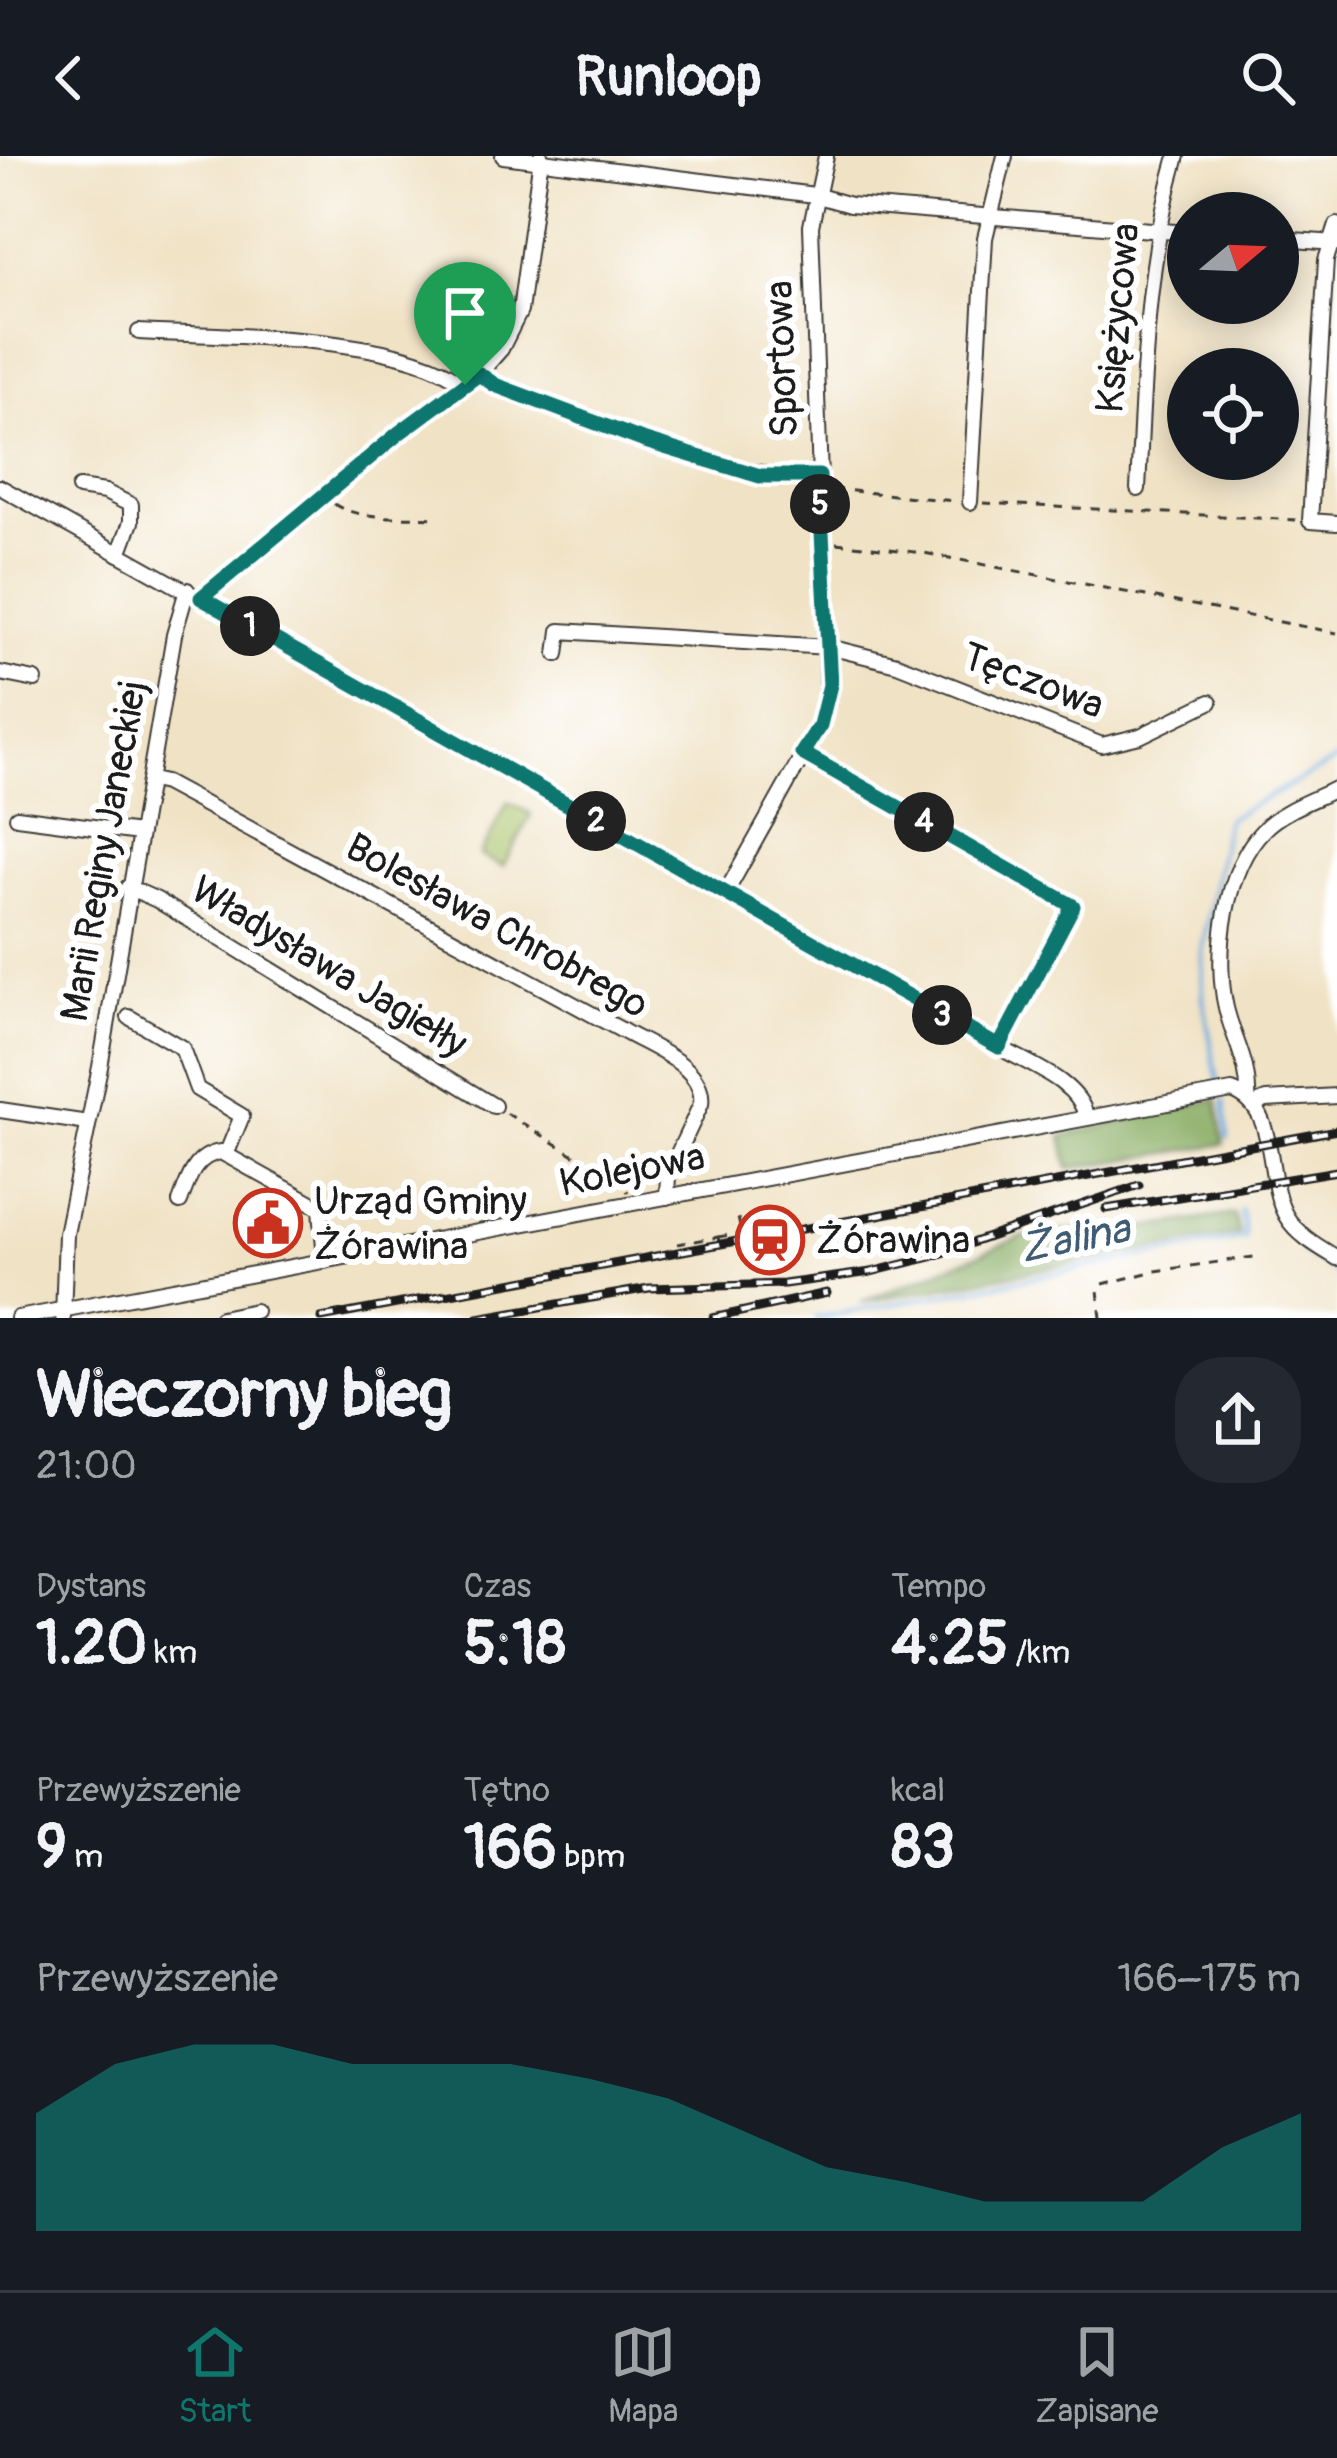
<!DOCTYPE html>
<html lang="pl">
<meta charset="utf-8">
<style>
:root{--surface:#171b24;--page:#242831;--text:#f1f3f6;--muted:#9ea1a6;--line:#363941;--accent:#0f766e}
body{margin:0;font-family:Pangolin,sans-serif;background:var(--page);color:var(--text);height:100vh;display:flex;flex-direction:column;font-size:45px;white-space:nowrap}
*{box-sizing:border-box;margin:0}
p{font-size:39px;color:var(--muted)}
.icon{flex:none;width:66px;height:66px;fill:none;stroke:currentColor;stroke-width:2;stroke-linecap:round;stroke-linejoin:round}
.map{position:relative;height:1162px;overflow:hidden}
.drawer{display:flex;flex-direction:column;background:var(--surface);flex:1}
.drawer>*{flex:none}
.needle{width:78px;rotate:71deg}
.controls{position:absolute;left:1167px;top:36px;display:grid;gap:24px}
.controls a{display:grid;place-items:center;width:132px;height:132px;border-radius:50%;background:var(--surface);box-shadow:0 6px 30px #0003;font-size:60px}
.pin{position:absolute;display:grid;place-items:center;width:102px;height:102px;color:#fff;margin:-123px -51px;border-radius:50% 50% 50% 0;rotate:-45deg;box-shadow:0 0 12px #0007}
.pin .icon{rotate:45deg}
.km{position:absolute;width:60px;height:60px;margin:-30px;border-radius:50%;background:#222;color:#fff;font-size:33px;line-height:60px;text-align:center}
.round{display:grid;place-items:center;flex:none;width:126px;height:126px;border-radius:48px;background:var(--page)}
.summary{display:flex;align-items:center;justify-content:space-between;height:204px;padding:0 36px}
h1{font-size:66px;font-weight:700;line-height:90px}
.stats{display:grid;grid-template-columns:repeat(3,1fr);gap:18px;height:204px;padding:12px 36px}
.stats div{display:grid;align-content:center}
.stats b{font-size:60px;font-weight:700}
.stats small{font-size:33px;font-weight:400}
.stats p{font-size:33px}
.chart{height:336px;padding:24px 36px}
.chart p{display:flex;justify-content:space-between}
.chart svg{width:100%;height:216px;margin-top:12px;fill:var(--accent);opacity:.7}
header{display:flex;justify-content:space-between;align-items:center;height:156px;padding:0 36px;background:var(--surface);font-size:54px;font-weight:700}
.dock{display:flex;justify-content:space-around;align-items:center;height:168px;border-top:3px solid var(--line);background:var(--surface);font-size:33px;color:var(--muted)}
.dock a{display:grid;justify-items:center;gap:6px}
.dock .current{color:var(--accent)}
.map>svg:first-child{display:block}
</style>
<header><svg class="icon" aria-label="back" viewBox="0 0 24 24"><path d="M15 5l-7 7 7 7"/></svg>Runloop<svg class="icon" aria-label="search" viewBox="0 0 24 24"><circle cx="10" cy="10" r="6"/><path d="M15 15l6 6"/></svg></header>
<div class="map">
<svg width="1337" height="1162" viewBox="0 0 1337 1162">
<rect width="100%" height="100%" fill="#fff"/>
<filter id="ink" filterUnits="userSpaceOnUse"><feTurbulence type="fractalNoise" baseFrequency=".00833" numOctaves="2"/><feDisplacementMap in="SourceGraphic" scale="24" xChannelSelector="R" yChannelSelector="G"/><feConvolveMatrix kernelMatrix="1 2 1 2 8 2 1 2 1" color-interpolation-filters="sRGB"/></filter>
<filter id="wash" filterUnits="userSpaceOnUse"><feTurbulence type="fractalNoise" baseFrequency=".004" numOctaves="4" result="noise"/><feDisplacementMap in="SourceGraphic" scale="48" xChannelSelector="R" yChannelSelector="G"/><feGaussianBlur stdDeviation="2.7" result="paint"/><feColorMatrix in="noise" values="0 0 0 0 0 0 0 0 0 0 0 0 0 0 0 0 0 1.4 0 .05"/><feComposite in="paint" operator="in"/></filter>
<g filter="url(#wash)">
<rect width="100%" height="100%" fill="#f0e2c5"/>
<polygon fill="#a9c46a" stroke="#627043" stroke-width="3" points="508,646 531,658 503,711 480,699"/>
<g fill="#86aa5e" stroke="#51633d" stroke-width="3">
<polygon points="1217,943 1224,988 1069,1013 1062,980"/>
<polygon points="1234,1058 1239,1078 861,1146 1021,1081 1073,1073 1111,1077"/>
</g>
<g fill="none" stroke-linecap="round" stroke-linejoin="round">
<g stroke="#69aadd" stroke-width="4.5">
<polyline points="1218,927 1203,842 1202,796 1227,663 1337,604"/>
<polyline points="1224,945 1228,982"/>
<polyline points="1303,1095 1337,1117"/>
<polyline points="816,1162 1245,1082 1241,1054"/>
</g>
</g>
</g>
<g filter="url(#ink)">
<g fill="none" stroke-linecap="round" stroke-linejoin="round">
<defs>
<g id="minor">
<polyline points="503,0 815,39 850,49 1188,77"/>
<polyline points="1337,69 1326,104 1310,365 1337,367"/>
<polyline points="1278,83 1337,87"/>
<path d="M139 176C222 181 401 177 465 229"/>
<path d="M479 218 495 229C595 264 714 324 819 321"/>
<path d="M0 331 999 891C1027 908 1078 925 1086 960"/>
<polyline points="79,332 105,336 131,349 131,366 119,398"/>
<path d="M1138 333C1144 221 1145 108 1177 0"/>
<polyline points="970,346 985,82 1005,0"/>
<polyline points="201,443 399,277 479,218 501,193 520,155 541,1"/>
<polyline points="557,498 560,475 829,491 897,508 1102,589 1140,580 1210,546"/>
<polyline points="0,517 35,524"/>
<polyline points="802,597 1073,750 999,891"/>
<path d="M151 624 165 627 623 875C650 891 706 910 701 948L668 1019 667 1041"/>
<polyline points="17,661 139,677"/>
<polyline points="128,731 157,744 494,950"/>
<polyline points="725,738 820,569 828,547 811,70 826,0"/>
<polyline points="129,861 182,892 197,933 242,960 226,999"/>
<path d="M1248 943C1250 908 1234 885 1226 852 1214 800 1224 714 1264 673 1282 654 1314 644 1337 632"/>
<polyline points="1254,949 1266,944 1337,940"/>
<polyline points="0,954 88,967"/>
<path d="M180 1046C188 1023 195 999 221 996L321 1052 325 1105"/>
<polyline points="63,1161 66,1078 100,911 174,479 187,434"/>
<path d="M18 1162 1232 935C1280 952 1264 1022 1286 1060 1297 1079 1319 1091 1337 1102"/>
<polyline points="221,1162 255,1155"/>
</g>
</defs>
<use href="#minor" stroke="#3c3a35" stroke-width="18"/>
<g stroke="#3c3a35" stroke-width="3" stroke-dasharray="9 9" stroke-linecap="butt">
<polyline points="833,333 955,345"/>
<polyline points="983,347 1296,364"/>
<path d="M334 348C359 365 408 360 439 362"/>
<polyline points="836,387 924,397 1337,477"/>
<polyline points="506,957 623,1029 628,1036"/>
<polyline points="738,1062 741,1075"/>
<polyline points="718,1081 785,1069 787,1079"/>
<polyline points="677,1088 718,1081 720,1091"/>
<polyline points="1101,1162 1098,1134 1103,1128 1155,1115 1261,1100"/>
</g>
<use href="#minor" stroke="#fff" stroke-width="14"/>
<defs>
<g id="rail">
<polyline points="1106,1053 1337,1015"/>
<polyline points="321,1162 1337,974"/>
<polyline points="478,1162 649,1132 784,1128 871,1116 931,1101 1139,1029"/>
<polyline points="713,1162 827,1137"/>
</g>
</defs>
<use href="#rail" stroke="#1c1c1c" stroke-width="9"/>
<use href="#rail" stroke="#fff" stroke-width="4.5" stroke-dasharray="14" stroke-linecap="butt"/>
</g>
</g>
<g fill="none" stroke-linecap="round" stroke-linejoin="round" filter="url(#ink)">
<defs>
<polygon id="route" points="479,218 495,229 642,284 760,320 819,320 830,529 820,569 802,597 1073,750 999,891 201,442 399,277"/>
</defs>
<use href="#route" stroke="#fff" stroke-width="24"/>
<use href="#route" stroke="#0f766e" stroke-width="15"/>
</g>
<defs>
<symbol id="civic-ring" viewBox="-11 -11 22 22"><circle r="9.5" fill="#fff" stroke="#c8321e" stroke-width="1.5"/><path d="M-.6-6.5H3V-4.5H.6V-3L4-1V1h2V6H-6V1h2V-1L-.6-3ZM-1.2 2.5V6h2.4V2.5Z" fill="#c8321e"/></symbol>
<symbol id="station-ring" viewBox="-11 -11 22 22"><circle r="9.5" fill="#fff" stroke="#c8321e" stroke-width="1.5"/><path d="M-3-6H3Q5-6 5-4V2Q5 4 3 4L4.5 6H3L1.5 4h-3L-3 6H-4.5L-3 4Q-5 4-5 2V-4Q-5-6-3-6ZM-3.5-4v3h7v-3ZM-3.5 1v1.5H-2V1ZM2 1v1.5H3.5V1Z" fill="#c8321e"/></symbol>
</defs>
<g fill-rule="evenodd">
<use href="#civic-ring" x="230" y="1029" width="76" height="76"/>
<use href="#station-ring" x="732" y="1046" width="76" height="76"/>
</g>
<g text-anchor="middle" dominant-baseline="central" stroke-width="12" stroke-linejoin="round" paint-order="stroke">
<g font-size="39" fill="#1c1c1c" stroke="#fff">
<text transform="translate(1118 162) rotate(-85)">Księżycowa</text>
<text transform="translate(782 203) rotate(-92)">Sportowa</text>
<text transform="translate(1033 525) rotate(21)">Tęczowa</text>
<text transform="translate(104 695) rotate(-80)">Marii Reginy Janeckiej</text>
<text transform="translate(497 770) rotate(29)">Bolesława Chrobrego</text>
<text transform="translate(329 811) rotate(31)">Władysława Jagiełły</text>
<text transform="translate(632 1014) rotate(-11)">Kolejowa</text>
</g>
<g font-size="39" fill="#1c1c1c" stroke="#fff" text-anchor="start">
<text x="314" y="1045">Urząd Gminy<tspan x="314" dy="45">Żórawina</tspan></text>
<text x="816" y="1084">Żórawina</text>
</g>
<g font-size="42" font-style="italic" fill="#3f5c73" stroke="#fff">
<text transform="translate(1075 1083) rotate(-11)">Żalina</text>
</g>
</g>
</svg>
<div class="controls">
<a><svg class="needle" viewBox="-14 -14 28 28"><path d="M0-13l5 13h-10z" fill="#e53935"/><path d="M0 13l5-13h-10z" fill="#9ea1a6"/></svg></a>
<a><svg class="icon" aria-label="locate" viewBox="0 0 24 24"><circle cx="12" cy="12" r="6"/><path d="M12 2v4M12 18v4M2 12h4M18 12h4"/></svg></a>
</div>
<div class="pin" style="left:465px;top:229px;background:#1e9e55"><svg class="icon" aria-label="arrive" viewBox="0 0 24 24"><path d="M6 21V4h12l-3 4 3 4H6"/></svg></div>
<b class="km" style="left:250px;top:470px">1</b>
<b class="km" style="left:596px;top:665px">2</b>
<b class="km" style="left:942px;top:859px">3</b>
<b class="km" style="left:924px;top:666px">4</b>
<b class="km" style="left:820px;top:348px">5</b>
</div>
<section class="drawer">
<div class="summary"><div><h1>Wieczorny bieg</h1><p>21:00</p></div><a class="round"><svg class="icon" aria-label="share" viewBox="0 0 24 24"><path d="M12 15V3M7 8l5-5 5 5M5 13v7h14v-7"/></svg></a></div>
<div class="stats">
<div><p>Dystans</p><b>1.20<small> km</small></b></div>
<div><p>Czas</p><b>5:18</b></div>
<div><p>Tempo</p><b>4:25<small> /km</small></b></div>
</div>
<div class="stats">
<div><p>Przewyższenie</p><b>9<small> m</small></b></div>
<div><p>Tętno</p><b>166<small> bpm</small></b></div>
<div><p>kcal</p><b>83</b></div>
</div>
<div class="chart"><p><span>Przewyższenie</span>166–175 m</p>
<svg viewBox="0 0 160 44" preserveAspectRatio="none"><path d="M0 44V20L10 10L20 6L30 6L40 10L50 10L60 10L70 13L80 17L90 24L100 31L110 34L120 38L130 38L140 38L150 27L160 20V44z"/></svg>
</div>
</section>
<nav class="dock">
<a class="current"><svg class="icon" aria-label="home" viewBox="0 0 24 24"><path d="M3 11l9-7 9 7M6 9v11h12V9"/></svg>Start</a>
<a><svg class="icon" aria-label="map" viewBox="0 0 24 24"><path d="M3 6l6-2 6 2 6-2v14l-6 2-6-2-6 2zM9 4v14M15 6v14"/></svg>Mapa</a>
<a><svg class="icon" aria-label="saved" viewBox="0 0 24 24"><path d="M7 4h10v16l-5-4-5 4z"/></svg>Zapisane</a>
</nav>
